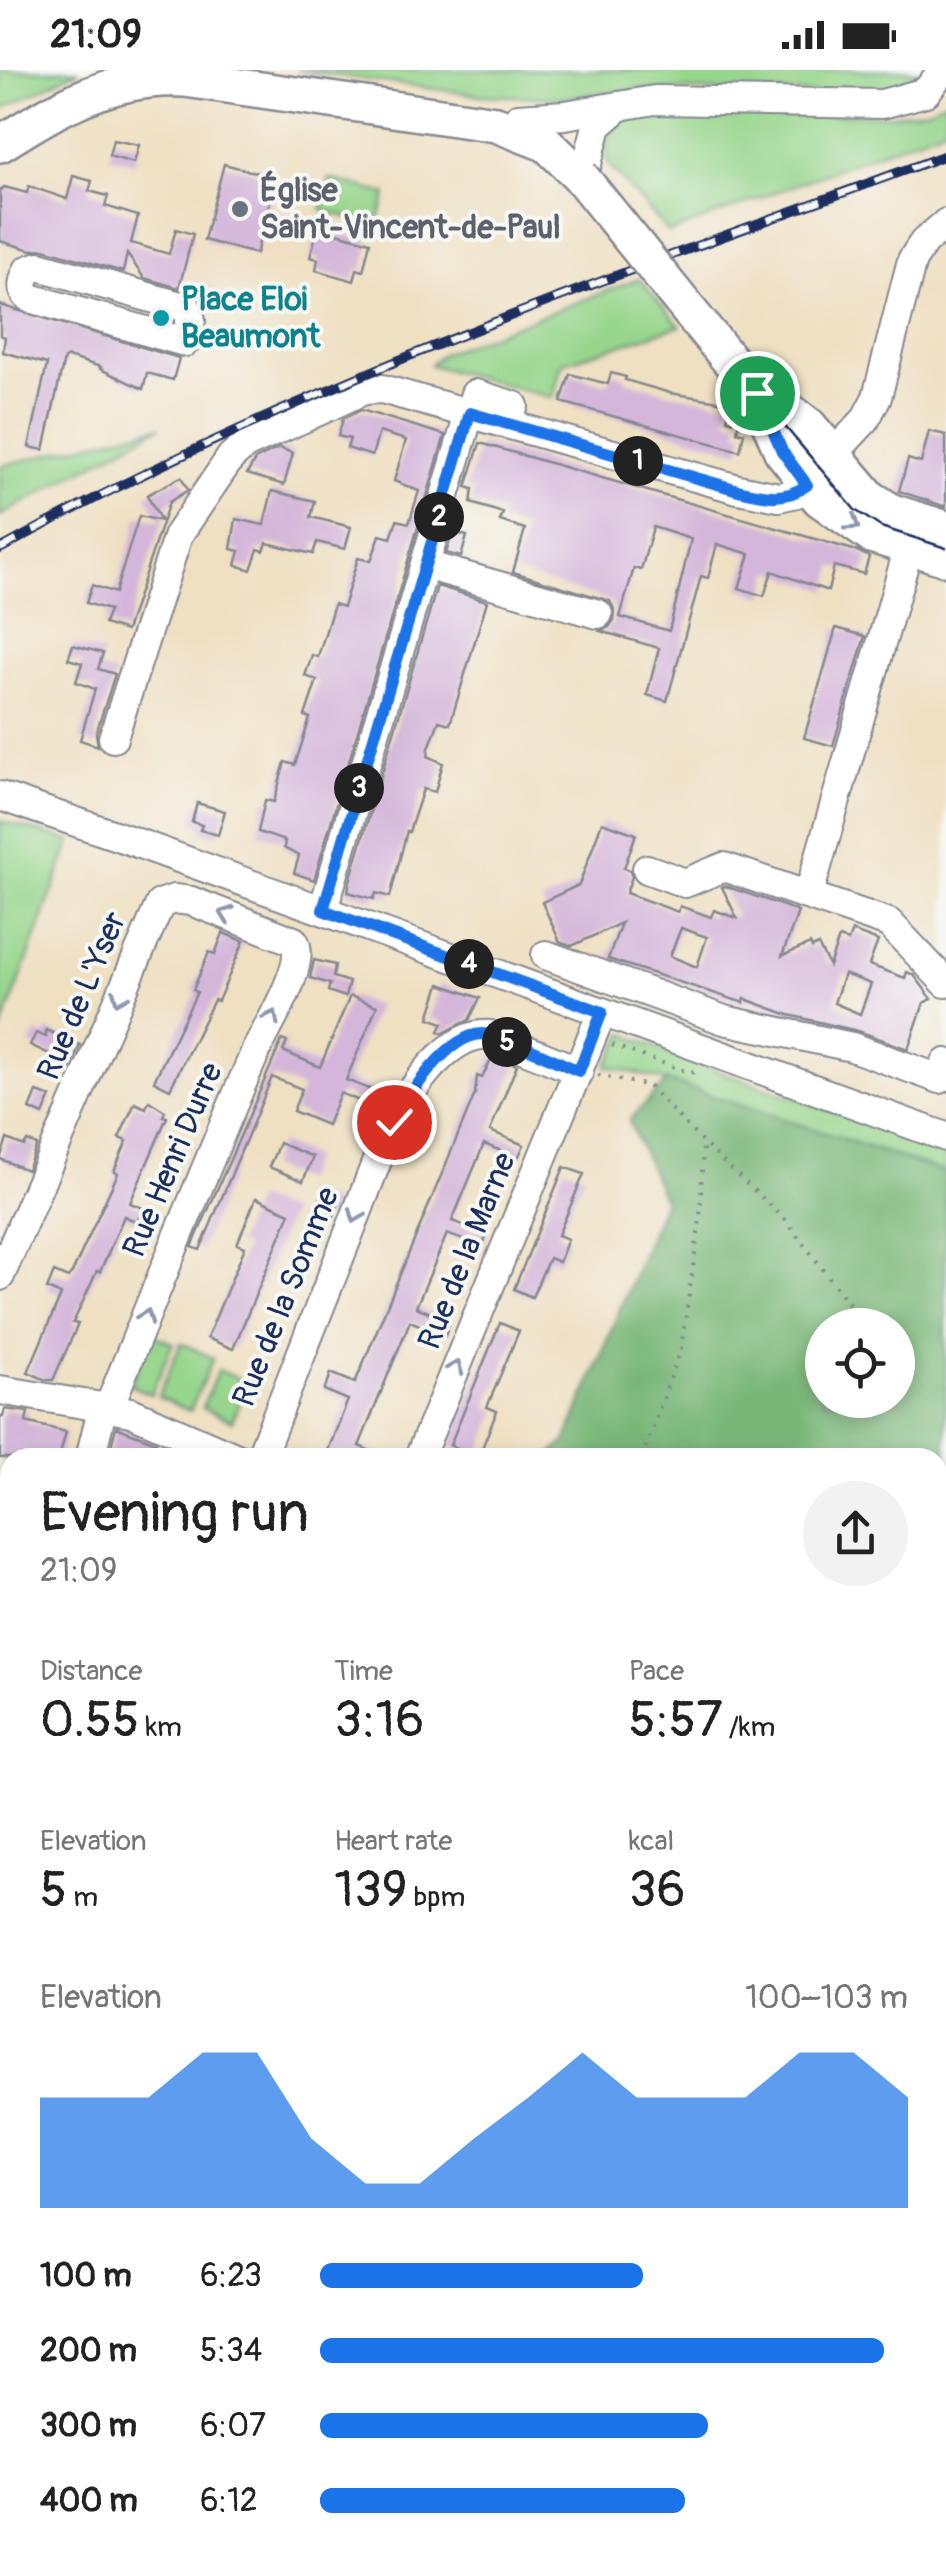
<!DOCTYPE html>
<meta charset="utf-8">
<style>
:root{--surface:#fff;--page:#f2f2f2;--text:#222;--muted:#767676;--accent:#1a73e8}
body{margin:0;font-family:Pangolin,sans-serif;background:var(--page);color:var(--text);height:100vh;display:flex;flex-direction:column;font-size:38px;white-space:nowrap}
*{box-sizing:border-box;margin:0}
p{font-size:32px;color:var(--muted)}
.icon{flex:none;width:55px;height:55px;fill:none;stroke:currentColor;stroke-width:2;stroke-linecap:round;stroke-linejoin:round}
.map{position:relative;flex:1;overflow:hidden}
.details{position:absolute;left:0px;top:1378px;width:948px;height:1112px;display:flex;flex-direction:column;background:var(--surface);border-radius:30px 30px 0 0;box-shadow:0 5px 15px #0003}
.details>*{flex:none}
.fabs{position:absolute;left:805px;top:1238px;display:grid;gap:20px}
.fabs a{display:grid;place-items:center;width:110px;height:110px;border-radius:50%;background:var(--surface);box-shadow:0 5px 15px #0003;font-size:50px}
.pin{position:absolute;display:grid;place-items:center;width:85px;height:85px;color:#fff;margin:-42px;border:5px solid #fff;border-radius:50%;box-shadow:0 2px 10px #0007}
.km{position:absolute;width:50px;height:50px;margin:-25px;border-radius:50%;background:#222;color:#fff;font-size:28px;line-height:50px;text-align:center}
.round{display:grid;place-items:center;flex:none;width:105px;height:105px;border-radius:52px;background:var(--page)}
.head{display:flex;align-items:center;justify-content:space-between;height:170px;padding:0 40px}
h1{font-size:55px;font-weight:600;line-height:75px}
.figures{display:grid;grid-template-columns:repeat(3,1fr);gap:15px;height:170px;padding:10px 40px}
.figures div{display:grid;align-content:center}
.figures b{font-size:50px;font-weight:600}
.figures small{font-size:28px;font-weight:400}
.figures p{font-size:28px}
.chart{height:280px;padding:20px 40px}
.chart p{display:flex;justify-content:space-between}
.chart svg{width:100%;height:180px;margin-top:10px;fill:var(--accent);opacity:.7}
ul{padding:0 40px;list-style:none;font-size:32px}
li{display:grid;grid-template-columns:160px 120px 1fr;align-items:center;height:75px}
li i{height:25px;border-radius:12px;background:var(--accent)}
.status{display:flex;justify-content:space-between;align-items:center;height:70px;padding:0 50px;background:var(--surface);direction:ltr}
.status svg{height:28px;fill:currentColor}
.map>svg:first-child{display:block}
</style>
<div class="status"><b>21:09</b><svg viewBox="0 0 49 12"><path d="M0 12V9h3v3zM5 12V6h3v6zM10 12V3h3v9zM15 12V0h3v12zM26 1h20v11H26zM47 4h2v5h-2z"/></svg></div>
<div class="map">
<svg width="946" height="2489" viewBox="0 0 946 2489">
<rect width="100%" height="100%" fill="#f6f6f2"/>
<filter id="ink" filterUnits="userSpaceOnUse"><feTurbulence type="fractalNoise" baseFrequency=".01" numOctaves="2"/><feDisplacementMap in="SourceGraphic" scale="20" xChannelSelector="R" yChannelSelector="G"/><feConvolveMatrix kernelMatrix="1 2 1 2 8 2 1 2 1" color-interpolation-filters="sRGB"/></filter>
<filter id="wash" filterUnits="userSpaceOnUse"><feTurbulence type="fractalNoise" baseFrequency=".0048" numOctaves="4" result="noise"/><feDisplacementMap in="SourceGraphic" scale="40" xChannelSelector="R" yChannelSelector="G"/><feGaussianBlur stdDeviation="2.25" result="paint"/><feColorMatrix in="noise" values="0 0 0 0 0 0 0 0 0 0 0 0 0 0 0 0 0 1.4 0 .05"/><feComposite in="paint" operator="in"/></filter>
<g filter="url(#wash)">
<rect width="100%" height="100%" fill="#efe0c2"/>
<g fill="#97d68c" stroke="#598275" stroke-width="2.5">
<polygon points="0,0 79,0 0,40"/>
<polygon points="296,0 905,0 921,2 883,25 638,19 561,28 478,25"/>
<polygon points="946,30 946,57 669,163 608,94 605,71 617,54 641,43 890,45 928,39"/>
<polygon points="330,109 387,124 377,155 321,140"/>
<polygon points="639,209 680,256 562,293 553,328 430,295 443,283"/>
<polygon points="161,356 0,446 0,396"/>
<polygon points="0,751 71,771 0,964"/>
<polygon points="624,964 697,994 946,1080 946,1103 667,1011 607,996"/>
<polygon points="151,1264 173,1273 151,1324 130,1315"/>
<polygon points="181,1273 213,1288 190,1341 158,1327"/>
<polygon points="218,1300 248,1313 232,1351 202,1338"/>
</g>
<g fill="#79b778" stroke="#4a736b" stroke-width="2.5" fill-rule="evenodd">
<path d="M667 1011 946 1103V1700L938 1698V1388H547L566 1372 664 1130 629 1051ZM822 1255H898V1330H822Z"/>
<polygon points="938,1834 946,1836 946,1910 938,1907"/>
</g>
<g id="blocks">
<g fill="#d4b6da" fill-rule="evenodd">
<polygon points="113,70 139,75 134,93 109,86"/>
<polygon points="224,94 276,108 256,184 204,170"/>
<polygon points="73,106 92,111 89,121 108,126 105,136 138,146 131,173 169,184 176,159 193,164 179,218 144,208 127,184 123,202 44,179 31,180 0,171 0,121 4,117 27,123 29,116 67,129"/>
<polygon points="318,158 370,172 363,201 357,199 354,211 316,200 318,189 310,187"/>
<polygon points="0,235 179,288 173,310 147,303 143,319 100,299 101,297 68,287 64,289 44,380 29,377 47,294 3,282 5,267 0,265"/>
<polygon points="611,303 626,307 625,310 670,323 731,333 727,349 739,352 737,361 744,363 740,381 561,332 570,304 608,314"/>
<polygon points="361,340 445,365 314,810 294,803 299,786 284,778 285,771 258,762 265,730 274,732 285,692 295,695 310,648 305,646 317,610 305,606 312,585 318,587 334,534 343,537 358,488 371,491 380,465 391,468 397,450 409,453 419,421 394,411 406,370 379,362 372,386 347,378 350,369 338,366 343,349"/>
<polygon points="929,361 946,365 946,437 899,421 908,389 921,393"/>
<path d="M480 373 857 481 869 487 864 504 834 496 828 521 772 501 764 526 739 518 750 484 717 474 708 508 701 506 667 631 647 625 659 578 600 561 609 557 614 550 615 541 610 531 513 502 525 459 500 451 503 443 471 433 473 419 466 417ZM653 457 691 469 669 561 620 547 634 498 641 500Z"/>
<polygon points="279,378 293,383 284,415 247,404 255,390"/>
<polygon points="181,407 188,420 169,432 126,561 104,554 109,540 86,533 92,515 115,523 139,446 161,451 147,425"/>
<polygon points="272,421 315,431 311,447 351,457 345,479 317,472 313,484 267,473 264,481 258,479 251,500 236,495 240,481 231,479 236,449 264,455"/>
<polygon points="453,462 467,466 461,487 446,483"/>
<polygon points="437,516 487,531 450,654 439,651 429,678 428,686 443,693 435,722 423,719 409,762 407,761 390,827 376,823 374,829 348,822 349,814"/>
<polygon points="836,558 865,566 833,676 804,668"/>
<polygon points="73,575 103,583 98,599 115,604 96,663 98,676 80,670 95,619 76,612 82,593 68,589"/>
<polygon points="197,733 225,741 218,765 200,760 202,755 192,752"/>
<path d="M602 752 636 764 624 798 630 800 632 807 626 823 678 842 680 836 711 847 714 840 737 848 722 817 725 816 784 836 798 842 782 886 810 874 812 878 818 875 829 896 839 868 848 871 852 861 878 871 869 895 905 908 907 902 914 905 932 929 924 933 908 979 858 961 789 945 745 929 744 933 608 889 621 853 572 876 560 872 542 832 579 815ZM681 858 707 867 697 897 670 886ZM844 904 871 914 860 944 834 933Z"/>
<polygon points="223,863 244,871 218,931 214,930 170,1019 154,1011 197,922 193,920 209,882 215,884"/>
<polygon points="314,890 335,895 333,907 349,912 345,927 328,921 330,914 310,908"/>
<polygon points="440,914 480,928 469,950 443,963 439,961 443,953 429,948"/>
<polygon points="350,926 377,936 346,1010 382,1024 376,1038 340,1023 327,1055 293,1041 302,1019 272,1007 200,1180 192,1177 282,970 287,972 283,981 320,997"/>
<polygon points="46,960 80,975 70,999 59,995 62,990 30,975 36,963 46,967"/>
<polygon points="493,985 517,995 490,1061 524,1075 518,1088 484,1074 452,1151 487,1164 482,1177 447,1164 416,1237 450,1251 445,1266 410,1251 359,1376 386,1388 325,1388 348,1330 324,1320 328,1312 331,1303 355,1313 475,1024 477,1006 482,1008"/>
<polygon points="37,1022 51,1027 43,1045 30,1039"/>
<polygon points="149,1031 165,1041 163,1046 167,1047 130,1133 143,1138 137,1152 124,1146 100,1202 97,1201 73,1253 78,1254 53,1310 46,1310 28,1302 61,1225 47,1219 54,1202 68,1208 72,1203 118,1103 114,1101 127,1071 119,1068 135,1033 146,1038"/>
<polygon points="7,1069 24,1076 27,1071 37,1075 27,1100 0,1089"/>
<polygon points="279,1073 313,1087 303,1111 269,1097"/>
<polygon points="564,1097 584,1104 558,1165 568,1169 559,1192 549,1188 532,1227 514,1219"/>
<polygon points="321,1127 338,1135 332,1150 315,1143"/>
<polygon points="256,1128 290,1143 233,1279 207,1268 245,1177 237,1174"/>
<polygon points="500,1253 519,1261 487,1337 497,1341 478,1388 453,1388 457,1378 450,1375"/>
<polygon points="5,1339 28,1342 26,1352 66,1362 59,1388 0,1388 0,1346 3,1347"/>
<polygon points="116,1357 156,1372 151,1388 108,1388"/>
</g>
</g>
</g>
<g filter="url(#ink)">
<use href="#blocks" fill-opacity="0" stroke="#858890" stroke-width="2.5"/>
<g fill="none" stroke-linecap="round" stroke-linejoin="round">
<defs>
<g id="minor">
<polyline points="518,48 565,45 655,30 882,34 926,22 943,0"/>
<polyline points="587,94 597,56 620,36"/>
<path d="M39 196 187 238 191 250 185 272 30 228C20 221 23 210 28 200Z"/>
<polyline points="425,495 598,544"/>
<polyline points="113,668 178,465 231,387 245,375 364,320 382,319 738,419 779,427 797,423 865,350 877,327 912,190 924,172 946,153"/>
<polyline points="0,726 129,770 946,1067"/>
<polyline points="647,799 685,813 724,797 889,853 946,913"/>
<polyline points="809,824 909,477"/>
<polyline points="323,840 475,324 514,336"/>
<polyline points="546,885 724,950 852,977 940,1009 946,993"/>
<path d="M0 1206 160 834 174 829 191 831 294 871C308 894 266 958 255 983 204 1100 157 1218 109 1337"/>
<polyline points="0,1320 131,1342 237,1388"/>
<polyline points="90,1388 103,1336"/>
<path d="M260 1388C291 1309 322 1231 353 1153 370 1111 384 1065 408 1027 425 1001 456 962 490 965L579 1001"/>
<polyline points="419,1388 602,942"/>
<polyline points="0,1568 10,1570"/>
<polyline points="938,1705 946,1707"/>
<polyline points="0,1742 10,1703"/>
<polyline points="0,1954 10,1956"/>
<polyline points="938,2105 946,2108"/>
<polyline points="0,2170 10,2171"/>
<polyline points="0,2325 10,2327"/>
<polyline points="423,2480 464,2489"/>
<polyline points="104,2489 106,2480"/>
<polyline points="330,2489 331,2480"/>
</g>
<g id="major">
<path d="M0 74C60 36 112 5 185 9L496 54 547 74 580 106"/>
<polyline points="690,242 757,323 782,381 820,429 871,465 946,488"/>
<polyline points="761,311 779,333 809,356 870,428 892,442 946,459"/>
</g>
</defs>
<use href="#minor" stroke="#858890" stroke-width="32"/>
<use href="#major" stroke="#858890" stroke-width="40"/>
<g stroke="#858890" stroke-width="4" stroke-dasharray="2.5 8" stroke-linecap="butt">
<polyline points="612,975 691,1003 697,1001"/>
<polyline points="598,1005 649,1016 703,1073 785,1149 865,1255"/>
<polyline points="642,1388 681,1278 700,1150 703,1075"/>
<polyline points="938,1428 946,1414"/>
<polyline points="938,1503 946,1513"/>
<polyline points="938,1625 946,1624"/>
<polyline points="938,1881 946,1884"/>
<polyline points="0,2414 10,2417"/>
<polyline points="354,2482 394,2489"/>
</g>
<use href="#minor" stroke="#fff" stroke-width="28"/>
<use href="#major" stroke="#fff" stroke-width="35"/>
<polyline stroke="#1b2f5e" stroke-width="2.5" points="757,323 855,440 881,457 946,478"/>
<defs>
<path id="rail" d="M0 479C300 312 625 203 946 85"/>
</defs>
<use href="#rail" stroke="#1b2f5e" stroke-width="10"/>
<use href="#rail" stroke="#f6f6f2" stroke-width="6" stroke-dasharray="19" stroke-linecap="butt"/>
<defs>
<polyline id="major-bridge" points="580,106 690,242"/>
</defs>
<use href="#major-bridge" stroke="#858890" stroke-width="40" stroke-linecap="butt"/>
<use href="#major-bridge" stroke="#fff" stroke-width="35"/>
</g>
<defs><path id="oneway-chevron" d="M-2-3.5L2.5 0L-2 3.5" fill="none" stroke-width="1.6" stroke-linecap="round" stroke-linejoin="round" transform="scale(2.5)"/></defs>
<g stroke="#8d97ae">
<use href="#oneway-chevron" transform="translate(853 454) rotate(33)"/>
<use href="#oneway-chevron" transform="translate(226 844) rotate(-160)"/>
<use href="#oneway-chevron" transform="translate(119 928) rotate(113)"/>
<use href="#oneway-chevron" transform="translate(272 947) rotate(-64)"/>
<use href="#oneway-chevron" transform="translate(356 1146) rotate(112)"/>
<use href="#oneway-chevron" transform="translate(146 1246) rotate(-68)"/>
<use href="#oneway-chevron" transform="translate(456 1297) rotate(-68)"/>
</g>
</g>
<g fill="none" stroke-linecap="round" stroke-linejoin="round" filter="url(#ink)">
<defs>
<path id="route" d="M394 1052C409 1025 447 965 482 964 502 964 557 992 579 1001L602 942 323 840 470 343 738 420C764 426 784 432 807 415L782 381 757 323"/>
</defs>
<use href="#route" stroke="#fff" stroke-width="20"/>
<use href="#route" stroke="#1a73e8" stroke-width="12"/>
</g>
<circle fill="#6b7280" stroke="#f6f6f2" stroke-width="4" cx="240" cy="139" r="10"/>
<circle fill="#0f9aa8" stroke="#f6f6f2" stroke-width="4" cx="161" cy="248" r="10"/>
<g text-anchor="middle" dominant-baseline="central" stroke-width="8" stroke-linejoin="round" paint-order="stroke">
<g font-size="32" font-weight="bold" fill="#5b616d" stroke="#f6f6f2" text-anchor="start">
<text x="260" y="121">Église<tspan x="260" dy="37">Saint-Vincent-de-Paul</tspan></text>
</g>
<g font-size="32" font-weight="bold" fill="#0d838f" stroke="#f6f6f2" text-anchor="start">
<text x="181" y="230">Place Eloi<tspan x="181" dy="37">Beaumont</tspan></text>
</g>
<g font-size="32" fill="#1b2f5e" stroke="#f6f6f2">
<text transform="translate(82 926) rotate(-67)">Rue de L'Yser</text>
<text transform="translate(173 1090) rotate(-67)">Rue Henri Durre</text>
<text transform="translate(467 1181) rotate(-68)">Rue de la Marne</text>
<text transform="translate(286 1227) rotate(-68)">Rue de la Somme</text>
</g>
</g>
</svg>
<div class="fabs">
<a><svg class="icon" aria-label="locate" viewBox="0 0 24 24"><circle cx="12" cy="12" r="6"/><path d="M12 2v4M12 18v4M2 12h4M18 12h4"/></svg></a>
</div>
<div class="pin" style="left:757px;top:323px;background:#1e9e55"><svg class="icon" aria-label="arrive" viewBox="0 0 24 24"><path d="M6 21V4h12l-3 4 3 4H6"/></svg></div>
<div class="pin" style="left:394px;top:1052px;background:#d93025"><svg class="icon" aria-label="check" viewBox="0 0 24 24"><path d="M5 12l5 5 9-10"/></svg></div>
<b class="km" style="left:638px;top:391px">1</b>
<b class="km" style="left:439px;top:447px">2</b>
<b class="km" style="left:359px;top:718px">3</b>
<b class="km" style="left:469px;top:894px">4</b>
<b class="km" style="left:507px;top:972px">5</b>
<section class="details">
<div class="head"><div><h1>Evening run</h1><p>21:09</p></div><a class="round"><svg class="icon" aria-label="share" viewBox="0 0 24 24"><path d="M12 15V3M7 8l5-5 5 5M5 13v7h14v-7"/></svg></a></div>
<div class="figures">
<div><p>Distance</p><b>0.55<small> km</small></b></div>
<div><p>Time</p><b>3:16</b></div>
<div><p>Pace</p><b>5:57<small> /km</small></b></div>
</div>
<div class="figures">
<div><p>Elevation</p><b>5<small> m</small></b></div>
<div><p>Heart rate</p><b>139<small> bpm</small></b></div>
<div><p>kcal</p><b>36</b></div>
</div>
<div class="chart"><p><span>Elevation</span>100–103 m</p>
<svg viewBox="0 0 160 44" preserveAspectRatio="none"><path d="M0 44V17L10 17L20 17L30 6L40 6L50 27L60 38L70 38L80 27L90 17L100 6L110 17L120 17L130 17L140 6L150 6L160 17V44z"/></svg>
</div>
<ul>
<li><b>100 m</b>6:23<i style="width:55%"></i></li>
<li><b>200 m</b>5:34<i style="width:96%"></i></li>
<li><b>300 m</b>6:07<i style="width:66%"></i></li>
<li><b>400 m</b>6:12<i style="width:62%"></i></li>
</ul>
</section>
</div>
